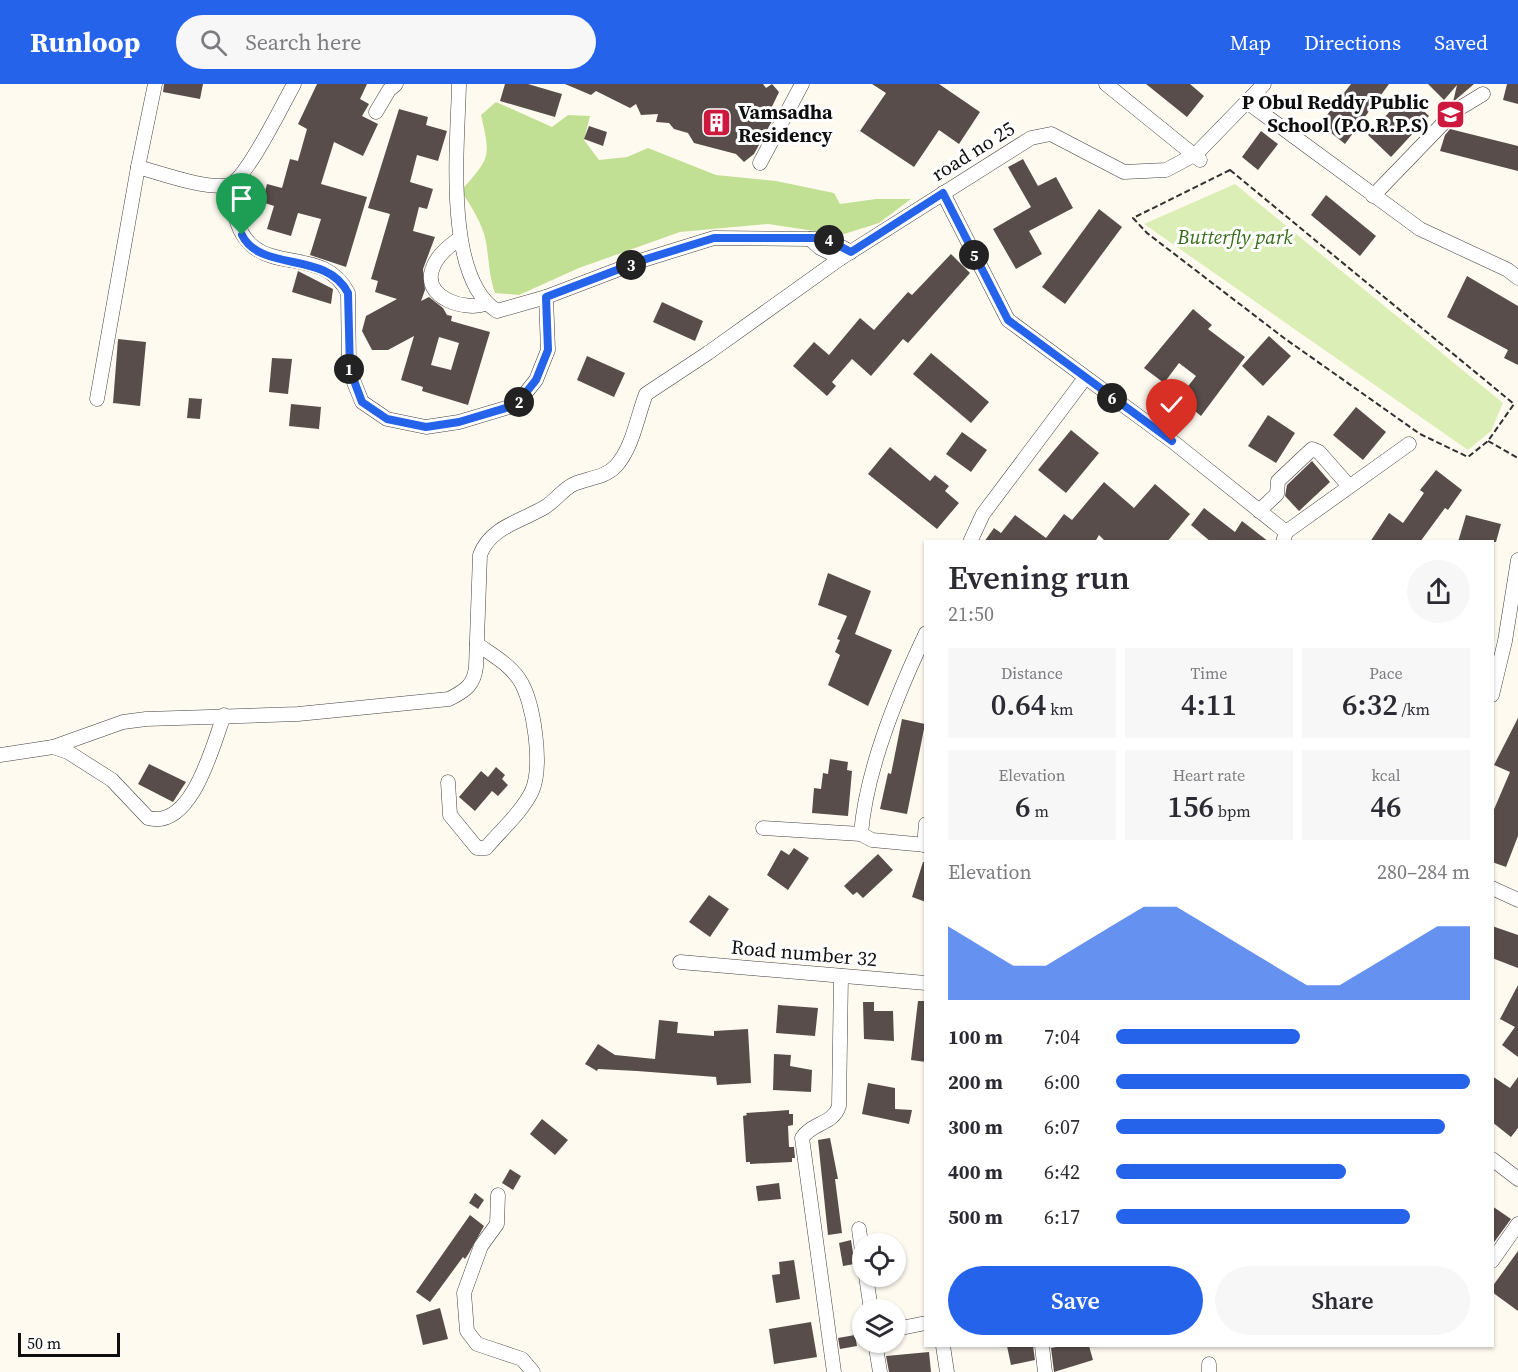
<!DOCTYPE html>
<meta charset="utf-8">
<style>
:root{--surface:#fff;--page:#f7f7f7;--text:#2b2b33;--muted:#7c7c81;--accent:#2563eb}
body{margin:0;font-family:"Source Serif 4",serif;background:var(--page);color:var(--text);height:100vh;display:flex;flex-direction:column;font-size:22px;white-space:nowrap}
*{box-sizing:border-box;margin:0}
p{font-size:20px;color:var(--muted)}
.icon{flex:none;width:33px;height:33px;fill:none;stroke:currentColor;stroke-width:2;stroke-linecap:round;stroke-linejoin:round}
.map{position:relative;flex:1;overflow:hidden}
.sheet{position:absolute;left:924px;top:456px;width:570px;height:807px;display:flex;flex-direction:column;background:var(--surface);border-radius:0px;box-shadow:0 2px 4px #0004}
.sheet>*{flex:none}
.tools{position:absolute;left:852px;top:1149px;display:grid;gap:12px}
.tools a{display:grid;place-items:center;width:54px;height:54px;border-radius:50%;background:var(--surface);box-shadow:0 2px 4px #0004;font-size:30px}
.scale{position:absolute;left:18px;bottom:15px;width:102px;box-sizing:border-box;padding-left:6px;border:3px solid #0e0e0e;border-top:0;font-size:16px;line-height:21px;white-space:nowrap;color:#0e0e0e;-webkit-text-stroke:4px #fff;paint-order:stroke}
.pin{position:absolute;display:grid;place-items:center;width:51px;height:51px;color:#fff;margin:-62px -26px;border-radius:50% 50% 50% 0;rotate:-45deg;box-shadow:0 0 6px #0007}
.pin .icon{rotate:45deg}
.km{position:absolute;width:30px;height:30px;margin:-15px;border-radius:50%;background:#222;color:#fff;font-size:16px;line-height:30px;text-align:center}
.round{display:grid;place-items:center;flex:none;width:63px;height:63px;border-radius:32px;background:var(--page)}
.head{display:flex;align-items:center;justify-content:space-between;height:102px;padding:0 24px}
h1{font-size:33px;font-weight:600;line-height:45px}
.stats{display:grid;grid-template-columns:repeat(3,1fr);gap:9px;height:102px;padding:6px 24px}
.stats div{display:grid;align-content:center;border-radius:0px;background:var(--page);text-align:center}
.stats b{font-size:30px;font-weight:600}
.stats small{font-size:16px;font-weight:400}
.stats p{font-size:16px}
.chart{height:168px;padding:12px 24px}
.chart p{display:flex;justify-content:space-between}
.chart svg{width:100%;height:108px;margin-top:6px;fill:var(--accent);opacity:.7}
.action{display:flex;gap:12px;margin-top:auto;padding:12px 24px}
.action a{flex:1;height:69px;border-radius:36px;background:var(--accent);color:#fff;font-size:24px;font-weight:600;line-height:69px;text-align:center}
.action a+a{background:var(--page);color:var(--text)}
ul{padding:0 24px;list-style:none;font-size:20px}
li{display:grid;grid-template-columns:96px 72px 1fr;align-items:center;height:45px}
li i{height:15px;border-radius:8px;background:var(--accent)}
header{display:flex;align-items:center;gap:36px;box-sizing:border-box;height:84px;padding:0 30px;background:var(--accent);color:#fff}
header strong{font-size:28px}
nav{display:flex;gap:33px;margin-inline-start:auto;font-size:21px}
.search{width:420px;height:54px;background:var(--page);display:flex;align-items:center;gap:15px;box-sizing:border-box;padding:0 21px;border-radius:33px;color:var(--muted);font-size:22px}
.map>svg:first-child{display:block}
</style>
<header>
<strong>Runloop</strong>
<div class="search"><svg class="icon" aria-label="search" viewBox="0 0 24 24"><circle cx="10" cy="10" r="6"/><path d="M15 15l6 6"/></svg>Search here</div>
<nav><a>Map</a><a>Directions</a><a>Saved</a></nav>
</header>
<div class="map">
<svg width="1518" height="1288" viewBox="0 0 1518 1288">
<rect width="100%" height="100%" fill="#fffaf0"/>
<polygon fill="#dbeeb5" points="1235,100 1503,319 1491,347 1468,366 1144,140"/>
<path fill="#c2e093" d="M496 18 552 43 568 31 590 32 584 56 599 76 627 73 648 64 716 91 776 97 834 109 840 120 876 115H911L879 139 841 151 768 140 680 148 579 184 519 211 495 209C489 192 489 176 486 158 483 140 471 122 461 107 490 73 491 75 481 31Z"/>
<g fill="#584d4a" fill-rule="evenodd">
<polygon points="164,0 203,0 200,15 163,8"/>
<polygon points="317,0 367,0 360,15 369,20 362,32 378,40 363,72 334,58 321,100 367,113 346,183 310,171 321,135 298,129 291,152 267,145 274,122 262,118 267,100 282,104 290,75 298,77 307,45 298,40"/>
<polygon points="505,0 528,0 562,10 555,33 500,17"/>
<polygon points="565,0 763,0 766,4 772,0 779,8 769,29 772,37 754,70 744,78 736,70 694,59 688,49 674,45 669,39 656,38 658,30 641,31 636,20 630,24 596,7 591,11"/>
<polygon points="872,0 939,0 980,28 959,60 939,46 914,83 860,47 886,9"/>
<polygon points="1146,0 1190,0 1204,12 1187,33"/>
<polygon points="1351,0 1389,0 1345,60 1320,40"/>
<polygon points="1428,0 1474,0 1453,18 1457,1 1444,16"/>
<polygon points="1507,0 1518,0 1518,20 1503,16"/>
<polygon points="1406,10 1429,32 1391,73 1368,51"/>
<path d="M399 25 428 33 426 41 447 47 438 77 417 71 410 98 433 105 427 125 419 123 413 147 435 153 423 185 425 206 421 217 429 213 443 224 447 231 452 232 451 237 490 248 468 321 422 307 423 303 401 296 414 252 388 266H372L362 247 366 232 397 215 375 208 378 197 371 195 390 130 368 124ZM439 253 459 259 451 286 431 281Z"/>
<polygon points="589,42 607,48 603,62 584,55"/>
<polygon points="1450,45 1518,62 1518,87 1440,67 1445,51"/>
<polygon points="1261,47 1278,60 1258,86 1242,73"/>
<polygon points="1023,75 1038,102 1056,93 1073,124 1029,147 1042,170 1016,185 993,145 1031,123 1008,83"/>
<polygon points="1326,111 1376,152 1360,172 1311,131"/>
<polygon points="1099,125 1122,143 1065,220 1042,203"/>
<polygon points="951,170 970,189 908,259 903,255 871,292 852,275 832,298 836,302 827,312 793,282 814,258 829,271 860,234 874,246 908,208 912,211"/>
<polygon points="298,187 333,205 331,220 292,208"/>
<polygon points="1467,192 1518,222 1518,281 1504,274 1508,266 1447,233"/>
<polygon points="662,218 703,237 695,257 653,238"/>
<polygon points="1193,225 1212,241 1208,245 1245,273 1201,332 1179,314 1196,292 1179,279 1164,299 1144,284"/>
<polygon points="1269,252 1291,272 1263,302 1242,282"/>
<polygon points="118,255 146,258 140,322 113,319"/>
<polygon points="931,269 989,318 971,339 913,290"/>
<polygon points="587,272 625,289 614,313 577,296"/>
<polygon points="272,274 292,275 288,310 269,308"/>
<polygon points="189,314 202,315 200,335 187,334"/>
<polygon points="291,320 321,323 319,345 289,342"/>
<polygon points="1356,323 1386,348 1363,376 1333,351"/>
<polygon points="1268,331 1295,349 1276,379 1248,362"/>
<polygon points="1071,346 1099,369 1066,409 1038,386"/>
<polygon points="962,348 987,366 971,388 946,370"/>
<polygon points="890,363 930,397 935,391 949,402 945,407 959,419 937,445 868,390"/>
<polygon points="1312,377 1330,398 1299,427 1285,412 1287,401"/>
<polygon points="1436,386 1462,406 1448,426 1445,424 1420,458 1370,458 1389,429 1403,439 1424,409 1420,406"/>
<polygon points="1104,398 1134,424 1155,400 1190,430 1167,458 1106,458 1099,451 1095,458 984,458 994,444 1001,449 1015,431 1046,454 1064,430 1072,436"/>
<polygon points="1204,424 1235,448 1242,437 1269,458 1211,458 1191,441"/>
<polygon points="1466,431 1501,440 1496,458 1458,458"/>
<polygon points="828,489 871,507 855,550 892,566 868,622 828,601 840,571 835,568 840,556 837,555 847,532 818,521"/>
<polygon points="1518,634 1518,752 1506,783 1492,778 1492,730 1510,688 1494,681"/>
<polygon points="902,635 925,640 907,730 880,725 888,689 891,690"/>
<polygon points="830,675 848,678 847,686 852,687 848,732 812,729 814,704 821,705 823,689 828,690"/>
<polygon points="149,680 186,698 173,718 138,700"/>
<polygon points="496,683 505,691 502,695 508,701 498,712 492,707 475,727 459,713 481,687 488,693"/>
<polygon points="794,764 809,774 788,806 767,791 781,766 789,771"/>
<polygon points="878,770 893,786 863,814 857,808 853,811 844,802"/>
<polygon points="923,778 926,778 926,818 912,813"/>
<polygon points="709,811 729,825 710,853 689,838"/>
<polygon points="1492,842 1518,851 1518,884 1492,874"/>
<polygon points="1518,901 1518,973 1502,961 1515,943 1500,935"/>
<polygon points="918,917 926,917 926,978 911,976"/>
<polygon points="863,918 874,918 874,927 893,927 894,957 864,955"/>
<polygon points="778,921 818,924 815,952 776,949"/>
<polygon points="659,936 678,938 677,949 714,952 714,947 748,945 751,999 717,1001 716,993 637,987 598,985 597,987 585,980 598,960 615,971 655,975"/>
<polygon points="774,970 791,971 790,982 812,986 811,1008 773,1006"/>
<polygon points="1492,992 1510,1004 1518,993 1518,1044 1511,1053 1492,1038"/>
<polygon points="868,999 895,1004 895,1025 912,1026 909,1040 862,1030"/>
<polygon points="789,1026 789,1030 793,1030 793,1041 788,1042 789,1063 794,1063 795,1074 792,1074 792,1078 750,1080 750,1078 746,1078 743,1032 747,1031 746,1029"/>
<polygon points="542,1035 568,1056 555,1071 530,1050"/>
<polygon points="830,1054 838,1095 835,1095 842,1149 828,1151 818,1056"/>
<polygon points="510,1085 521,1092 513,1106 502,1099"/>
<polygon points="779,1099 781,1115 758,1117 756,1102"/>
<polygon points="475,1109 484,1116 478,1125 469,1119"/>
<polygon points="1492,1122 1511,1135 1492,1161"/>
<polygon points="470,1131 484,1142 469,1169 465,1175 463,1173 430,1218 416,1208"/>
<polygon points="851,1156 853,1169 860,1179 843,1182 839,1159"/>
<polygon points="1518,1167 1518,1227 1492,1208 1492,1203"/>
<polygon points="794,1176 800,1215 776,1219 772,1191 780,1190 779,1178"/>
<polygon points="440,1224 448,1255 423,1261 416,1231"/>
<polygon points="811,1238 817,1273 774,1280 769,1245"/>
<polygon points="855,1251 857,1262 840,1265 838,1254"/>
<polygon points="1007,1262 1033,1262 1035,1276 1011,1281"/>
<polygon points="1061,1262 1089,1262 1093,1276 1054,1288 1051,1264"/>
<polygon points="929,1268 931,1288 889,1288 886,1272"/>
</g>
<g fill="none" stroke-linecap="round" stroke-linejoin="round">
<defs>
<g id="minor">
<path d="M459 0C458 57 443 193 497 227L546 213 643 176 714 154 810 155"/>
<polyline points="1106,0 1200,76"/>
<polyline points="1247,18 1420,145 1508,186 1518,194"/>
<polyline points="376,28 389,6 396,0"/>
<polyline points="760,79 802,0"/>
<polyline points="138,83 155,0"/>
<path d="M231 101C235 212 318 149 348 209L349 286 362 318 387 335 426 343 459 338 516 321 536 296 548 266 546 213"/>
<polyline points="943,109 1008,236 1172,357 1286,448 1283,458"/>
<polyline points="1373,112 1455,27 1483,10"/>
<path d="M460 154C449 162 436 172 432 186 423 214 465 227 485 220"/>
<polyline points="841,174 820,164 810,155 824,154 851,168"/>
<path d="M97 315 138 83C161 89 206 106 229 101 246 96 284 18 294 0"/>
<polyline points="1259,427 1277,410 1278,397 1312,365 1319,368 1349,402"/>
<polyline points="1286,448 1409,360"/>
<polyline points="970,458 983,430 1085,294"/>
<path d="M926 549C898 608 866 685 861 750L872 756 926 761"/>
<polyline points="1492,611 1505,557 1518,476"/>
<path d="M53 663 68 668 112 696 148 734C192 746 213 661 224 631"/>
<path d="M0 671 53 663 123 638 146 635 298 630 449 615C465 607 474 601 476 583L480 471C490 443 522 437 545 423 555 417 563 405 574 400 587 394 605 394 616 382 633 363 637 333 646 310L708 269 841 174 1031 54 1051 50 1124 88 1166 86 1196 70 1264 0"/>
<path d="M448 698 450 731 477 764H486C501 746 522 728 532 707 543 682 534 617 519 595 509 580 491 570 477 560"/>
<polyline points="763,744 861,750"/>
<polyline points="924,761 926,740"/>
<polyline points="1492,804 1518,816"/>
<polyline points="680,878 926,899"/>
<polyline points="1492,1075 1518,1095"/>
<polyline points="498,1111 497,1140 481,1162 464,1209 467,1247 477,1260 522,1275 533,1288"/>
<polyline points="859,1145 862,1167"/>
<polyline points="1492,1177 1518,1140"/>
<polyline points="866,1192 871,1226"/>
<polyline points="896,1245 926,1239"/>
<polyline points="875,1258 880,1288"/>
<polyline points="943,1262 947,1288"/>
<polyline points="1042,1262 1045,1288"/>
<polyline points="1209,1280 1209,1288"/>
<path d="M834 1288 802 1054C811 1039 834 1040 839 1022L841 892"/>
</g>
</defs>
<use href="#minor" stroke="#414141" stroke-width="15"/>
<g stroke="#303030" stroke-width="2" stroke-dasharray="6 3" stroke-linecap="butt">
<polygon points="1230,86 1514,320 1488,357 1468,373 1420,350 1284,254 1147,149 1133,134"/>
<polyline points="1488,357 1518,374"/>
</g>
<use href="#minor" stroke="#fff" stroke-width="14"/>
</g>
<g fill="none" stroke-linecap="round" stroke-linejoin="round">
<defs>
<path id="route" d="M242 151C261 189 326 166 348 209L350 286 362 318 387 335 426 343 459 338 516 321 536 296 548 266 546 213 643 176 714 154H824L851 168 943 109 1008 236 1172 357"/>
</defs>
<use href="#route" stroke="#fff" stroke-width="12"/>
<use href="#route" stroke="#2563eb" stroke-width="8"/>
</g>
<defs>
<symbol id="school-square" viewBox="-11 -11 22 22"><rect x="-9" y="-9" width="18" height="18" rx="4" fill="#cc193d" stroke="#fff"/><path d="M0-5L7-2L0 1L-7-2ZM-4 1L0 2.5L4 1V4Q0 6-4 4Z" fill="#fff"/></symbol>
<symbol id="building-square" viewBox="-11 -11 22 22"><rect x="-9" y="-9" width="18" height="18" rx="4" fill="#cc193d" stroke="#fff"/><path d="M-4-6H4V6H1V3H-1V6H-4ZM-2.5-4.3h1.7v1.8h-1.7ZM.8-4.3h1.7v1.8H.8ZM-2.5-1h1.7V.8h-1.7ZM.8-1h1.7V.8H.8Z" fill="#fff"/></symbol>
</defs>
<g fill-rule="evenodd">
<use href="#school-square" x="1434" y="14" width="33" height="33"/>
<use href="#building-square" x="700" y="22" width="33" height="33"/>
</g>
<g text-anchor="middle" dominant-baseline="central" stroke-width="6" stroke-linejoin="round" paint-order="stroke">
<g font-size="20" font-weight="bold" fill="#0e0e0e" stroke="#fff" text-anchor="end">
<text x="1429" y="18">P Obul Reddy Public<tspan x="1429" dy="23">School (P.O.R.P.S)</tspan></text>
<text x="738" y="28" text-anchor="start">Vamsadha<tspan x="738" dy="23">Residency</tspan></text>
</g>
<g font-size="20" fill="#0e0e0e" stroke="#fff">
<text transform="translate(973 67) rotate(-32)">road no 25</text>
<text transform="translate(804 869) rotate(5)">Road number 32</text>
</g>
<g font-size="20" font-style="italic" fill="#376d18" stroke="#fff">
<text x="1235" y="153">Butterfly park</text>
</g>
</g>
</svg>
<div class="tools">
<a><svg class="icon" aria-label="locate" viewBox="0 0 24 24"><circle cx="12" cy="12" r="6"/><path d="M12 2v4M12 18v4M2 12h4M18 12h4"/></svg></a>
<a><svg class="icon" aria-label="layers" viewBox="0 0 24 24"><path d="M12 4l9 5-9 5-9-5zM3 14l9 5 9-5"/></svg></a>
</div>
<div class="scale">50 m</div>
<div class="pin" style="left:242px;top:151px;background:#1e9e55"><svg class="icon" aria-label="arrive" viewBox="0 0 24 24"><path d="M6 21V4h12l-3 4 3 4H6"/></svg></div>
<div class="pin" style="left:1172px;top:357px;background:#d93025"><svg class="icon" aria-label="check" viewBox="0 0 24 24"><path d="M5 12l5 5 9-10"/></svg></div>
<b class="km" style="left:349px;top:285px">1</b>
<b class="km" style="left:519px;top:318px">2</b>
<b class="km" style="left:631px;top:181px">3</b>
<b class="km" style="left:829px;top:156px">4</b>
<b class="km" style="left:974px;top:171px">5</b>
<b class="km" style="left:1112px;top:314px">6</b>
<section class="sheet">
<div class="head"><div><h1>Evening run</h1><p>21:50</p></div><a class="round"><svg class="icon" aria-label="share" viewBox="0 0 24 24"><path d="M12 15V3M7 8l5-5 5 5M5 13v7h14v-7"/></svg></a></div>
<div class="stats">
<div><p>Distance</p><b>0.64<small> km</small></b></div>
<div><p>Time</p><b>4:11</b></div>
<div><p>Pace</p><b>6:32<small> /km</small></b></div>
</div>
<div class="stats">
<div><p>Elevation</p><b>6<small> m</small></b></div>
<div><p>Heart rate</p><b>156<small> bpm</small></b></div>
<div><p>kcal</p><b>46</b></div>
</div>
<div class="chart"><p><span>Elevation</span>280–284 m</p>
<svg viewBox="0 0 160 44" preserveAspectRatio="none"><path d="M0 44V14L10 22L20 30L30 30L40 22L50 14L60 6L70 6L80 14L90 22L100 30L110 38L120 38L130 30L140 22L150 14L160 14V44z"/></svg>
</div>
<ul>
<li><b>100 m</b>7:04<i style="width:52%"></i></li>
<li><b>200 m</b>6:00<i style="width:100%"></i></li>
<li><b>300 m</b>6:07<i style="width:93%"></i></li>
<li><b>400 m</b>6:42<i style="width:65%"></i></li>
<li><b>500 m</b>6:17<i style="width:83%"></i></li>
</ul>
<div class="action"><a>Save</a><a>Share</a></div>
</section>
</div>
